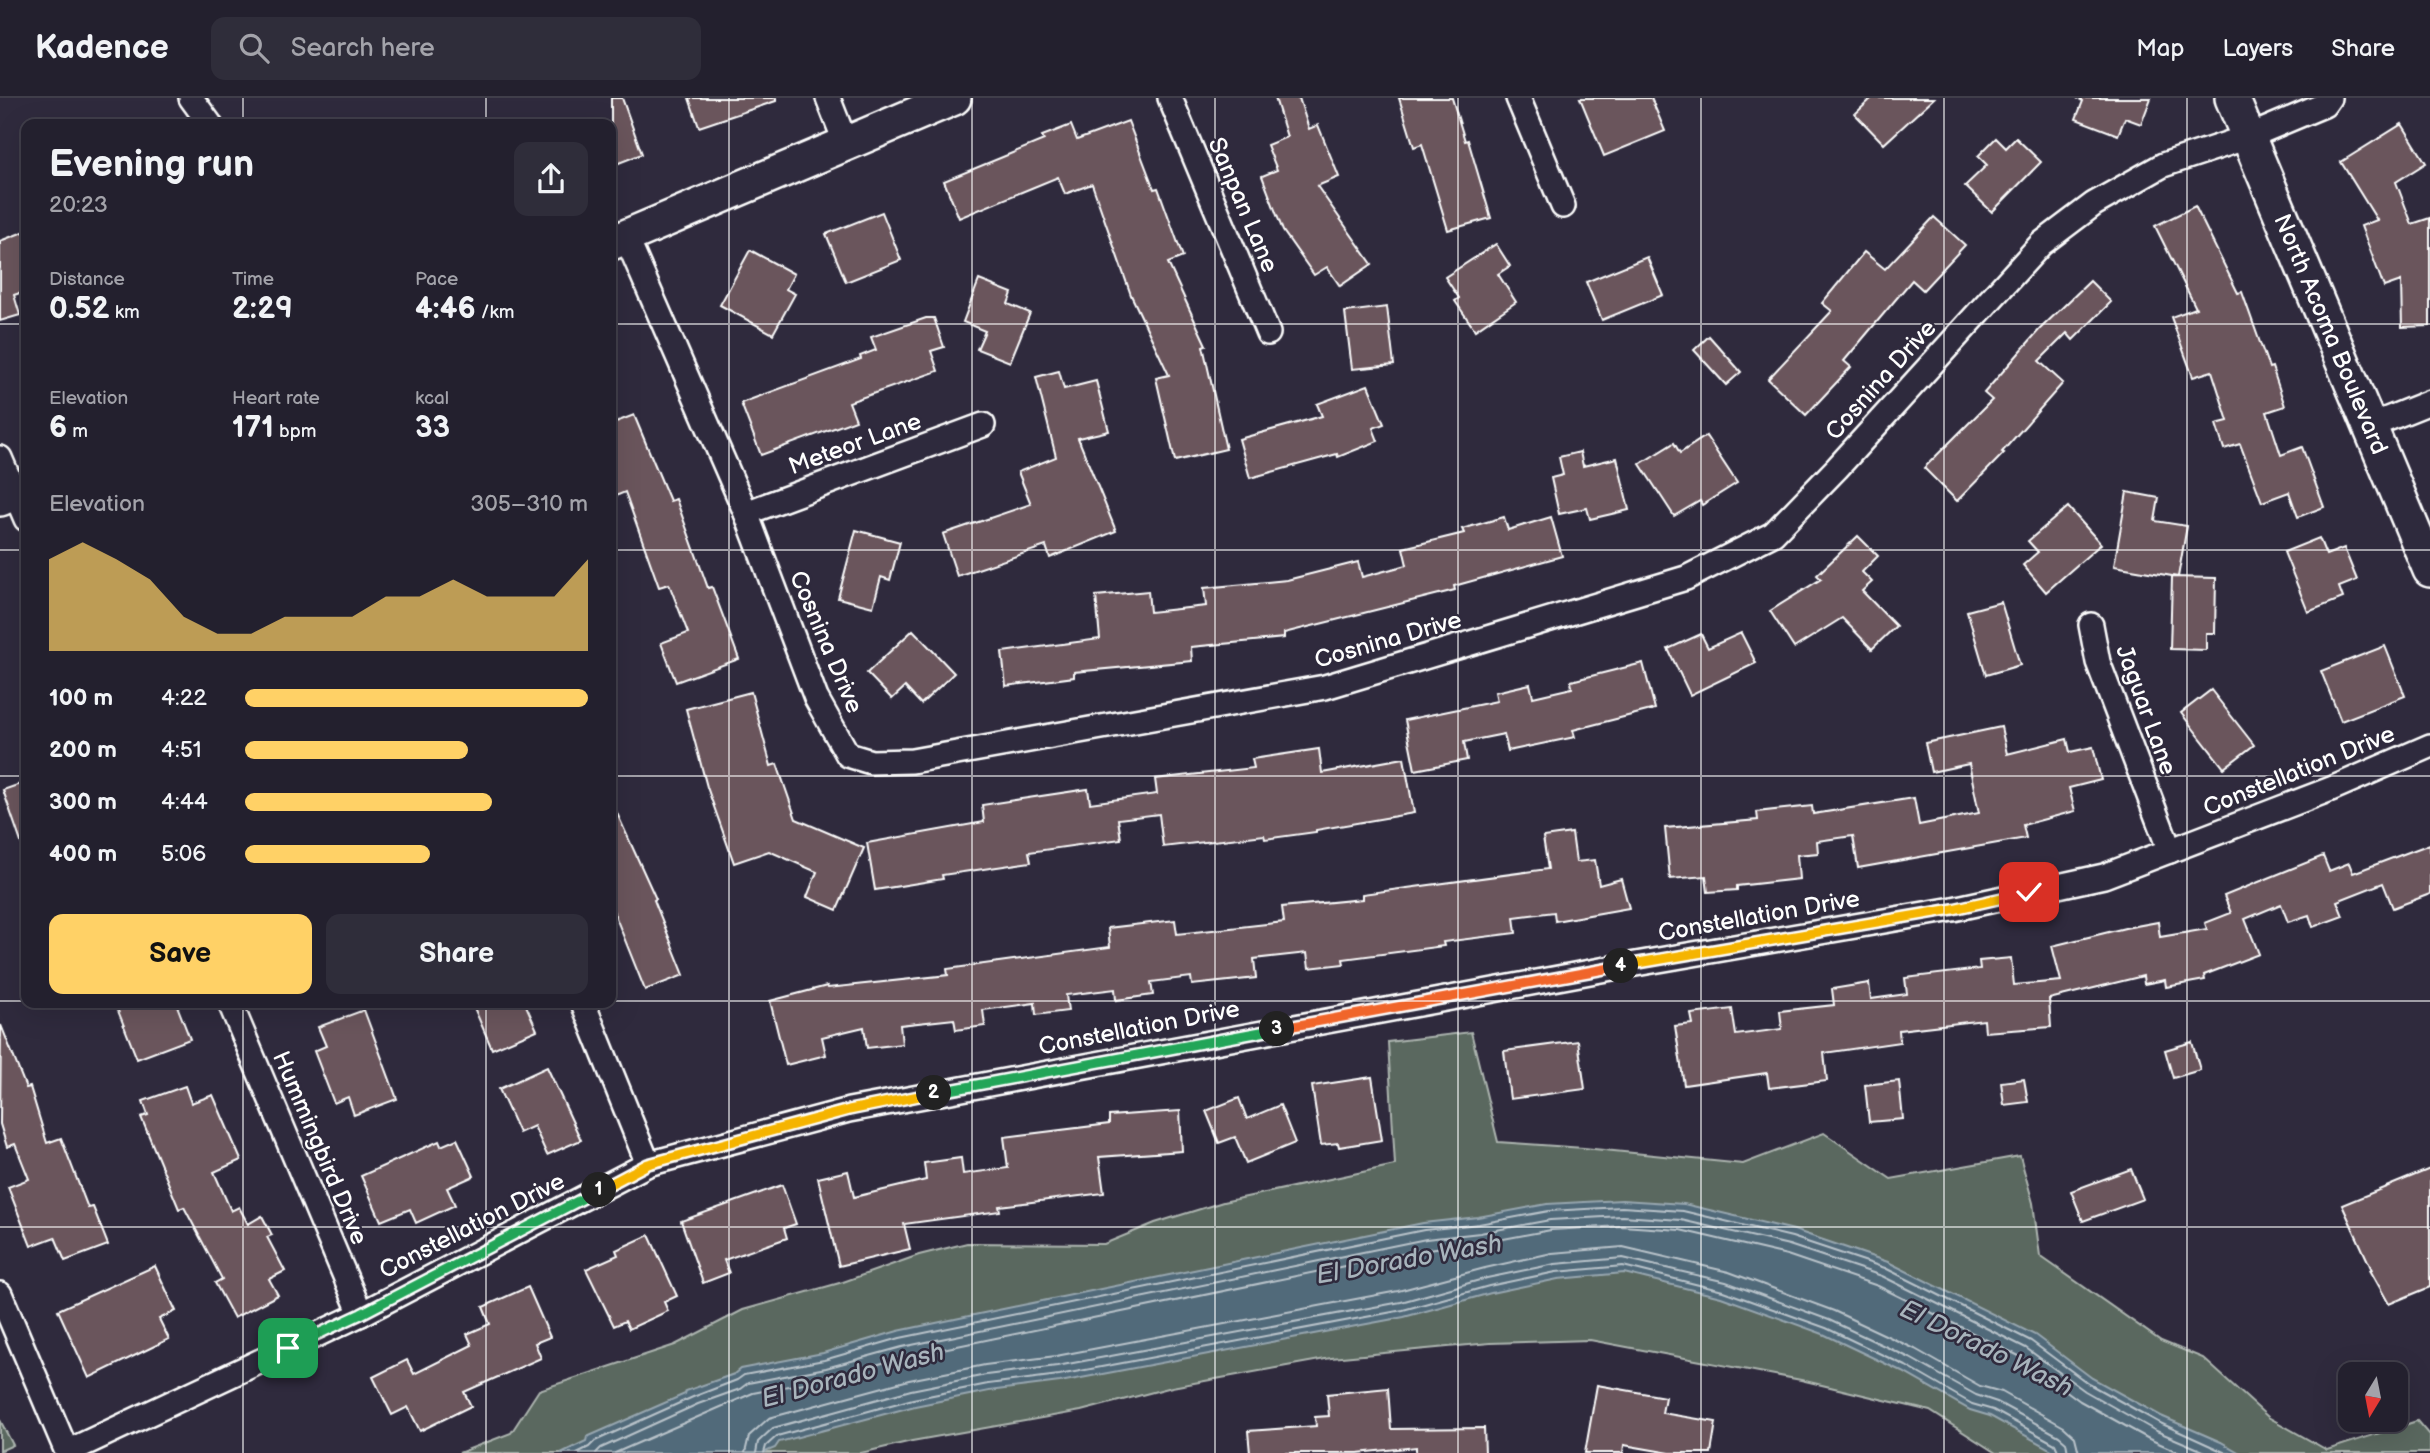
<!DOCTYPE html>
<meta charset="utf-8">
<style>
:root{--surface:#23202e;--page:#2f2d3a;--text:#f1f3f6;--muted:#a3a3aa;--line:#403e4a;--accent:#ffd166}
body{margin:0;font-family:"Balsamiq Sans",sans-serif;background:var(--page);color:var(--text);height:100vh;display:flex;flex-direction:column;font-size:26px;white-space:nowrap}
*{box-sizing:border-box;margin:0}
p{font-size:23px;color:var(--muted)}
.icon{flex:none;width:38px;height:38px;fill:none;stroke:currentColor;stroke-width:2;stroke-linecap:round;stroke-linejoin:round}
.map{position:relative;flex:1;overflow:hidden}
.drawer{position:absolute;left:21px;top:21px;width:595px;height:889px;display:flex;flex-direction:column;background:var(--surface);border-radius:14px;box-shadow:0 7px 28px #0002,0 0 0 2px var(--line)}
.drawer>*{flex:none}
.needle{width:46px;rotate:190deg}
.fabs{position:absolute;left:2338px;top:1264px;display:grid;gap:14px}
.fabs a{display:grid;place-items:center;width:70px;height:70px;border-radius:14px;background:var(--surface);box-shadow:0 7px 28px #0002,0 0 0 2px var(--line);font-size:35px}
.pin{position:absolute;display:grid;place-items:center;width:60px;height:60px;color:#fff;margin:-30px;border-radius:14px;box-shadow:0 4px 10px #0006}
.km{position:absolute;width:35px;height:35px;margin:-18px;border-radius:50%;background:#222;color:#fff;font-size:19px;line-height:35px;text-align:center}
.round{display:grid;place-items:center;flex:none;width:74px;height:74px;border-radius:14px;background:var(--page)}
.head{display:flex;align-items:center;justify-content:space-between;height:119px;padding:0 28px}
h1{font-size:38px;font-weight:700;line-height:52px}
.metrics{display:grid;grid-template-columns:repeat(3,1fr);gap:10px;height:119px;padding:7px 28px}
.metrics div{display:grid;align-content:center}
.metrics b{font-size:30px;font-weight:700}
.metrics small{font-size:19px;font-weight:400}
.metrics p{font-size:19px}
.chart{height:196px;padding:14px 28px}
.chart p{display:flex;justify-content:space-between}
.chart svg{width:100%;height:126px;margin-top:7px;fill:var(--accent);opacity:.7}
.button{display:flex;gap:14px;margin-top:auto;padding:14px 28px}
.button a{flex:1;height:80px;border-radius:14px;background:var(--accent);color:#111;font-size:28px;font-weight:700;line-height:80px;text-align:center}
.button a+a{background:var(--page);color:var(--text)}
ul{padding:0 28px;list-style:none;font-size:23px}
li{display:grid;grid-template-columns:112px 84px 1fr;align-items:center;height:52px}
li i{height:18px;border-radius:9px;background:var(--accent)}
header{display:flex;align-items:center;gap:42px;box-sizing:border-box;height:98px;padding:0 35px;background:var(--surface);border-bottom:2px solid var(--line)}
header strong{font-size:33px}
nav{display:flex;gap:38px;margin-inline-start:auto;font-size:24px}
.search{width:490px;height:63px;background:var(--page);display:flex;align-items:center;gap:18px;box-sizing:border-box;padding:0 24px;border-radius:14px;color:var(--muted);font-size:26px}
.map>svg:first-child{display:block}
</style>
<header>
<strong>Kadence</strong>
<div class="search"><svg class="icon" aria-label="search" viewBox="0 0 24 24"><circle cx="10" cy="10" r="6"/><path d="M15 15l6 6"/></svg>Search here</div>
<nav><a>Map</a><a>Layers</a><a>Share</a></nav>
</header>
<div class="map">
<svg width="2430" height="1355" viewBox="0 0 2430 1355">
<rect width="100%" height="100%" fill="#2f2a3d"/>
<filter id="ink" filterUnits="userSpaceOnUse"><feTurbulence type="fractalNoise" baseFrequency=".0143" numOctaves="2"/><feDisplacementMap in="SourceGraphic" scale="14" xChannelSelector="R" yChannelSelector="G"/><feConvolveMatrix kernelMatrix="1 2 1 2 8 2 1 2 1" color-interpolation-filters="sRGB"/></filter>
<g filter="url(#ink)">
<g fill="#5a685f" stroke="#acb4af" stroke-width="2">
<polygon points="1471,934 1498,1044 1584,1050 1743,1066 1824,1035 1891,1081 2020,1058 2033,1105 2040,1158 2161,1243 2203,1260 2268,1319 2327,1352 2417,1323 2430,1338 2430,1355 1996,1355 1930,1313 1801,1282 1590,1242 1490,1245 1331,1260 1172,1289 1081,1313 912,1343 861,1355 459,1355 511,1335 539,1292 675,1247 743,1212 843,1184 919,1157 967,1145 1104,1146 1155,1125 1223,1104 1395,1067 1388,944"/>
<polygon points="0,1322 13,1347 0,1353"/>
</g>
<polygon fill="#516a7a" stroke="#97a6af" stroke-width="2" points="1622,1102 1684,1106 1794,1132 1888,1164 2035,1237 2092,1280 2161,1318 2221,1344 2240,1355 2057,1355 1990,1318 1970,1312 1903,1274 1823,1236 1721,1199 1624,1175 1558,1181 1491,1195 1404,1219 1060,1284 989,1293 915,1308 779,1344 775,1350 763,1355 561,1355 586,1343 587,1339 685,1296 686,1293 734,1276 740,1271 823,1255 898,1233 974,1217 1423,1125 1478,1119 1547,1106"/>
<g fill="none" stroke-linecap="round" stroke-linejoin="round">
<g stroke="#b9c3ca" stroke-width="2">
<polyline points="577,1355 589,1349 595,1343 693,1299 737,1282 744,1277 824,1262 900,1240 1424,1132 1479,1126 1549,1113 1622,1109 1683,1113 1792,1139 1885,1170 2031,1243 2089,1286 2158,1324 2226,1355"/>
<polyline points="596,1355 601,1350 698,1306 740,1291 748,1285 826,1270 902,1249 1426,1141 1480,1135 1550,1122 1622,1118 1681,1122 1789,1147 1882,1178 2026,1250 2085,1293 2154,1332 2208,1355"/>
<polyline points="615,1355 753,1295 829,1280 904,1259 1427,1151 1482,1145 1551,1132 1622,1128 1680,1132 1787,1157 1878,1188 2021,1259 2080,1303 2149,1341 2181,1355"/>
<polyline points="745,1355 749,1338 769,1320 909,1282 985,1267 1056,1258 1398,1193 1485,1170 1552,1155 1623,1149 1729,1174 1834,1213 1915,1251 1980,1288 2002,1294 2064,1329 2075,1339 2079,1355"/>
<polyline points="756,1355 758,1344 773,1330 911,1292 986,1277 1057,1268 1401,1204 1487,1180 1555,1166 1623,1160 1726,1184 1829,1222 1910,1260 1976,1297 1997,1304 2059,1338 2066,1344 2068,1355"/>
<polyline points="764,1355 766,1348 777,1338 913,1301 988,1286 1059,1277 1403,1212 1489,1188 1556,1174 1623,1168 1723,1193 1826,1230 1906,1268 1972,1306 1993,1312 2055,1346 2059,1355"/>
</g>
</g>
<g fill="#6b545b" stroke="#fff" stroke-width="2">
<polygon points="611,0 622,0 642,56 611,68"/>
<polygon points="689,0 776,0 776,3 699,29"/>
<polygon points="1275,0 1299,0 1309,31 1318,27 1339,79 1317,88 1372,166 1340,188 1327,169 1314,177 1283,133 1262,78 1277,72 1267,47 1287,39"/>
<polygon points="1399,0 1452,0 1465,43 1468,42 1491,120 1448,132 1422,46 1414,49"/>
<polygon points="1580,0 1651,0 1665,33 1604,58"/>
<polygon points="1872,0 1934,0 1884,46 1855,16"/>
<polygon points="2077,0 2151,0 2141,26 2125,20 2118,37 2076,21 2083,3"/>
<polygon points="1128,23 1154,91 1158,90 1183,159 1168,165 1206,247 1203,248 1226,351 1175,363 1156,280 1169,277 1131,197 1092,86 1065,96 1058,79 959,120 944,83 1044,42 1042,38 1071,27 1077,42"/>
<polygon points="2402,26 2426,65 2396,84 2412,126 2430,120 2430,228 2402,229 2401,183 2384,189 2361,128 2377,122 2341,64"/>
<polygon points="1996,40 2006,50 2016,40 2041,64 1992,114 1965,88 1987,67 1978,58"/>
<polygon points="2195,108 2238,195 2242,194 2269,270 2272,269 2285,308 2267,314 2281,357 2302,349 2324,409 2298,419 2289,394 2262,404 2240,346 2224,351 2216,326 2228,323 2212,273 2193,279 2171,219 2196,210 2155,128"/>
<polygon points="882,114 901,162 846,184 826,136"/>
<polygon points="1934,119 1965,147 1923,192 1912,182 1844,263 1851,269 1806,317 1768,281 1832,213 1822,205 1864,154 1885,171"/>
<polygon points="26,133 26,193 14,197 20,217 0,223 0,143"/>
<polygon points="1496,146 1510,168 1498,176 1516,204 1475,232 1455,203 1459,200 1445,179"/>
<polygon points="750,152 794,176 786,191 795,196 773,236 720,207"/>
<polygon points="1647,159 1663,197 1602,222 1586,184"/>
<polygon points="979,182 1012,195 1008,206 1030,215 1010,264 977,251 985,233 963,224"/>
<polygon points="2090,183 2111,204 2073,242 2067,235 2039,263 2063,285 2002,354 2004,355 1957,403 1924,370 1992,302 1984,295 2040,231"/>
<polygon points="1387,209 1394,267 1352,271 1345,214"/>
<polygon points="926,220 934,220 944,249 931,253 938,273 849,304 856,322 761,357 741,305 861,261 860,258 876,252 871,239"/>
<polygon points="1709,238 1741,274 1726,287 1694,252"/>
<polygon points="1059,273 1064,291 1096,283 1109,333 1078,340 1116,433 1050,460 1046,448 957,478 943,436 1031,406 1018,374 1056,359 1036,279"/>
<polygon points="1368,287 1384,326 1373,330 1378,343 1338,359 1337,356 1250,380 1239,341 1322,318 1317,306"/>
<polygon points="634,317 670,403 676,401 708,490 712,489 739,561 676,584 661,545 688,535 669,486 659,489 625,394 611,400 611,326"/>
<polygon points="1706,338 1737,385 1702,407 1700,403 1674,418 1640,366 1674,345 1680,355"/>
<polygon points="1580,354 1583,368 1617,360 1629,412 1590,421 1587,410 1559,416 1551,380 1563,377 1559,359"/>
<polygon points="2127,394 2159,400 2155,423 2187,428 2178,479 2114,468"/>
<polygon points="2068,409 2101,446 2046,494 2023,467 2038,454 2028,443"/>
<polygon points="1504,419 1508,432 1551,419 1562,458 1454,488 1455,492 1284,535 1284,540 1191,549 1192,563 1074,574 1074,579 1006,588 1002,554 1100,541 1096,498 1148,493 1150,514 1206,508 1204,490 1287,482 1358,464 1362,479 1407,467 1403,450 1464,435 1462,431"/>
<polygon points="856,432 900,444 890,482 881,479 873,509 838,500"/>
<polygon points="1858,438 1878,458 1862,474 1872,484 1862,493 1896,528 1872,551 1842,520 1794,550 1770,513 1821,481 1817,477"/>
<polygon points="2319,440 2326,457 2344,450 2357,482 2339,489 2343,500 2308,514 2284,454"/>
<polygon points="2172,479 2216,480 2215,535 2206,535 2206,552 2170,551"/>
<polygon points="2001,504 2020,567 1986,577 1967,513"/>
<polygon points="913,532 954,575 921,606 905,589 892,601 867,575"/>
<polygon points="1741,535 1756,565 1690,597 1668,551 1701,536 1708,550"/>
<polygon points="2385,548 2405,598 2341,623 2321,573"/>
<polygon points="1643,565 1655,611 1573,632 1575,639 1508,653 1504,636 1464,644 1467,662 1415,672 1405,622 1497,603 1495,594 1530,586 1533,599 1572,590 1571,583"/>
<polygon points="2211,592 2254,647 2224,670 2181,615"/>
<polygon points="751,594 771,668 777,666 796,721 864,750 837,812 807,799 817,774 769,753 734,765 707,689 686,611"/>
<polygon points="2001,629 2007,656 2067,641 2070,654 2093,649 2101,682 2069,690 2075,713 2023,727 2026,740 1858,770 1853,738 1817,743 1818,755 1797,757 1799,781 1737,788 1737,792 1708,794 1706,778 1670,781 1665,730 1758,722 1757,714 1812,708 1813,716 1914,700 1919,727 1979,715 1969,666 1931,674 1925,645"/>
<polygon points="1319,651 1322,675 1404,660 1414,715 1316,732 1316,734 1265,741 1264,737 1163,749 1159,716 1118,721 1121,741 1029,754 1031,764 942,777 943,781 875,792 867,745 984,724 982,707 1088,691 1090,705 1157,696 1155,681 1254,670 1252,661"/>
<polygon points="26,684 26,750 23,750 3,692"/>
<polygon points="611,702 656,801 654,802 684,877 645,892 611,807"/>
<polygon points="1572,735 1576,764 1595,762 1599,787 1621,781 1629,810 1555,823 1554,814 1514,819 1516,835 1443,844 1444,848 1343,861 1344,866 1309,870 1307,855 1254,861 1256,880 1192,887 1191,879 1151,884 1153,897 1116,902 1115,891 1066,897 1068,913 1036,917 1035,905 983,912 985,928 956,932 954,921 900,927 902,946 867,950 864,929 822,939 826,957 786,967 770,903 827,888 828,890 948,877 947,871 1110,849 1108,830 1175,822 1177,836 1284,824 1282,809 1362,801 1362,796 1548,771 1543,739"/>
<polygon points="2430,746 2430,796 2393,810 2383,785 2337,803 2343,818 2313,829 2309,817 2288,824 2281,806 2245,821 2259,856 2204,877 2205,882 2166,889 2165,882 2144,886 2143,878 2049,901 2051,929 1985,934 1984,922 1899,932 1900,944 1824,955 1827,983 1769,990 1767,975 1684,987 1675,928 1693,926 1691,916 1732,911 1736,937 1782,931 1780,913 1834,907 1832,891 1869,885 1871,901 1907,896 1905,880 1980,871 1979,863 2011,860 2014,887 2061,883 2052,848 2125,830 2158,824 2160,839 2207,831 2205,825 2231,815 2224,798 2323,758 2329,773 2349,765 2353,775"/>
<polygon points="115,905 176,905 190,941 137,961"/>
<polygon points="472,905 525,905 537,932 492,951"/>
<polygon points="364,912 397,1001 354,1017 348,999 334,1005 314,953 326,948 318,929"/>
<polygon points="1,927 26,990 30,989 47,1045 61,1040 88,1110 93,1109 108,1147 65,1163 55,1139 31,1148 8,1089 29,1081 15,1046 7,1049 0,1026"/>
<polygon points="1578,943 1585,991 1510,1001 1504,953"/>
<polygon points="2192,944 2200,972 2173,980 2165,952"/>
<polygon points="547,969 581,1042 547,1057 534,1028 519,1035 499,991"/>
<polygon points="1372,979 1382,1042 1339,1049 1338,1045 1321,1047 1312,988"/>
<polygon points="2024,981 2028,1004 2004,1007 2001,984"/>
<polygon points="1899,983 1903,1021 1869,1024 1865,987"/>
<polygon points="185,988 191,1005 213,997 241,1062 214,1074 231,1113 239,1109 248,1126 262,1118 272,1137 267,1139 285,1173 269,1181 278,1197 234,1220 215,1185 222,1181 184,1109 179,1111 141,1019 148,1017 143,1003"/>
<polygon points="1239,1000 1247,1021 1280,1007 1295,1045 1246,1065 1235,1039 1219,1045 1206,1013"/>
<polygon points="1180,1013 1182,1053 1099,1059 1104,1095 999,1108 1000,1113 904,1126 910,1151 839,1168 818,1080 848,1073 854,1099 926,1082 924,1065 961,1060 963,1076 1008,1070 1004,1039 1109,1026 1109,1018"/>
<polygon points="457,1041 474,1078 447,1090 455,1107 416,1125 410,1111 381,1123 361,1078 439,1043 441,1048"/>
<polygon points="2131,1071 2143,1101 2083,1123 2071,1093"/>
<polygon points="2430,1071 2430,1189 2389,1206 2370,1172 2372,1172 2342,1107"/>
<polygon points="782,1087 796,1126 784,1130 787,1140 724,1162 729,1175 703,1185 681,1123"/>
<polygon points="649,1137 677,1198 664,1204 668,1213 629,1231 625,1223 614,1228 586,1171 618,1157 616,1152"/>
<polygon points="155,1168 176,1213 159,1221 169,1241 89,1280 58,1212"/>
<polygon points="528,1189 550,1239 535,1245 541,1260 464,1294 471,1308 420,1333 408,1309 392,1317 373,1279 407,1262 414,1276 472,1247 467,1236 490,1226 483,1209"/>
<polygon points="1597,1287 1665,1299 1662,1315 1716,1324 1711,1355 1670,1355 1624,1347 1623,1355 1585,1355"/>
<polygon points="1388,1290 1391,1331 1484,1330 1485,1355 1416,1355 1416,1349 1358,1355 1250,1355 1248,1333 1316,1328 1315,1319 1329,1318 1327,1296"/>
</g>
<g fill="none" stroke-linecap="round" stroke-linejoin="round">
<defs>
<g id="street">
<polyline points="191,0 210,26"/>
<polyline points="828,0 846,46"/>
<polyline points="1170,0 1268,235"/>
<polyline points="1518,0 1563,108"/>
<polyline points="626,139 746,415 816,600 848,657 871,664 912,663 1325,589 1686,480 1773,436 1837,370 2041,146 2094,106 2163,67 2248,39 2324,7 2329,0"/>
<polyline points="2370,328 2430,304"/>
<polyline points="0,360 26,421"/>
<polyline points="746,415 983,327"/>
<polyline points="2091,527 2098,564 2170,753"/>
<polyline points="230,905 361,1216"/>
<polyline points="583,905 648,1066"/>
<polyline points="0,1196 67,1354 361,1216 648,1066 849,1012 1601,872 1953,811 2104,778 2331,691 2430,648"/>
</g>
<g id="secondary">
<path id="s1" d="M2232 0 2430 472"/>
<polyline points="611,145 954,0"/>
<polyline points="0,401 26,390"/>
</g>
</defs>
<use href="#street" stroke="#fff" stroke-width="28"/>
<use href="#secondary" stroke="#fff" stroke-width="38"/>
<use href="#street" stroke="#2f2a3d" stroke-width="23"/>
<use href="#secondary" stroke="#2f2a3d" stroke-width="33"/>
</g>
</g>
<g fill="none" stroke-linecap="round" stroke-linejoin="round" filter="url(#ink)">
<defs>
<polyline id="split-1" points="288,1250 361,1216 599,1092"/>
<polyline id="split-2" points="599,1092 648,1066 849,1012 934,995"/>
<polyline id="split-3" points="934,995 1277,931"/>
<polyline id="split-4" points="1277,931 1621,868"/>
<polyline id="split-5" points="1621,868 1953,811 2029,794"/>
</defs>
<use href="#split-1" stroke="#fff" stroke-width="14"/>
<use href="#split-2" stroke="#fff" stroke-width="14"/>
<use href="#split-3" stroke="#fff" stroke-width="14"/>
<use href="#split-4" stroke="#fff" stroke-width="14"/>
<use href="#split-5" stroke="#fff" stroke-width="14"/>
<use href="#split-1" stroke="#22a559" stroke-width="9"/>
<use href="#split-2" stroke="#f5b400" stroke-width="9"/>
<use href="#split-3" stroke="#22a559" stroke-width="9"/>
<use href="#split-4" stroke="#f0652b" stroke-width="9"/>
<use href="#split-5" stroke="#f5b400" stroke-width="9"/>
</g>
<path fill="none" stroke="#fff" stroke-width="2" stroke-opacity="0.55" d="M243 0V26M486 0V26M729 0V1355M972 0V1355M1215 0V1355M1458 0V1355M1701 0V1355M1944 0V1355M2187 0V1355M0 226H26M611 226H2430M0 452H26M611 452H2430M0 678H26M611 678H2430M0 903H26M611 903H2430M243 905V1355M486 905V1355M0 1129H2430"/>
<g text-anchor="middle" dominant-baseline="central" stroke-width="5" stroke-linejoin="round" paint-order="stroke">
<g font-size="24" fill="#fff" stroke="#2f2a3d">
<text transform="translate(1243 107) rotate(67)">Sanpan Lane</text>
<text stroke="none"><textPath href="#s1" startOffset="256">North Acoma Boulevard</textPath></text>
<text transform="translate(1881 282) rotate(-48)">Cosnina Drive</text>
<text transform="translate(855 346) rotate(-20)">Meteor Lane</text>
<text transform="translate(1388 542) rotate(-16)">Cosnina Drive</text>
<text transform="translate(826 544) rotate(67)">Cosnina Drive</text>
<text transform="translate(2146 612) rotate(70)">Jaguar Lane</text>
<text transform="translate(2299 673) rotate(-22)">Constellation Drive</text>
<text transform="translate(1759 818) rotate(-10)">Constellation Drive</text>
<text transform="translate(1139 930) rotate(-11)">Constellation Drive</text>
<text transform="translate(320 1050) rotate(67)">Hummingbird Drive</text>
<text transform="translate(472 1128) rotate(-27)">Constellation Drive</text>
</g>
<g font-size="26" font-style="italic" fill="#a8b4bc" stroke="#2f2a3d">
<text transform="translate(1409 1162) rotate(-10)">El Dorado Wash</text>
<text transform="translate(1986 1251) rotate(26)">El Dorado Wash</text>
<text transform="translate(853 1278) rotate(-15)">El Dorado Wash</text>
</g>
</g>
</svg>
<div class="fabs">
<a><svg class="needle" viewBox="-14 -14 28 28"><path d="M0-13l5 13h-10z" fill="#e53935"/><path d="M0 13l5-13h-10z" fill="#a3a3aa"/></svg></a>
</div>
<div class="pin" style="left:288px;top:1250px;background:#1e9e55"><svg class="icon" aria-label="arrive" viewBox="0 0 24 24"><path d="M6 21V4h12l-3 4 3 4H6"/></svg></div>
<div class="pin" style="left:2029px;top:794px;background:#d93025"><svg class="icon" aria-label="check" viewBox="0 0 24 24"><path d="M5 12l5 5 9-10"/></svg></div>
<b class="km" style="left:599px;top:1092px">1</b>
<b class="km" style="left:934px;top:995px">2</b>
<b class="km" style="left:1277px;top:931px">3</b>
<b class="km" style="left:1621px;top:868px">4</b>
<section class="drawer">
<div class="head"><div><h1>Evening run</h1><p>20:23</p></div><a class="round"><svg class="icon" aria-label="share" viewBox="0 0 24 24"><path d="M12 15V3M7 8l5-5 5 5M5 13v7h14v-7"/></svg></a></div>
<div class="metrics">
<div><p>Distance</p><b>0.52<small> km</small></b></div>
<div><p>Time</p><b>2:29</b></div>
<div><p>Pace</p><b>4:46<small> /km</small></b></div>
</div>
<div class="metrics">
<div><p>Elevation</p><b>6<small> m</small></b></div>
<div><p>Heart rate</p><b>171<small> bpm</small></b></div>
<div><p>kcal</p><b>33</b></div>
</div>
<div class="chart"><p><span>Elevation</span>305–310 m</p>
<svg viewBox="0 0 160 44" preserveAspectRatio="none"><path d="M0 44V12L10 6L20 12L30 19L40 32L50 38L60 38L70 32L80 32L90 32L100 25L110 25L120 19L130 25L140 25L150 25L160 12V44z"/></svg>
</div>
<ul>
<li><b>100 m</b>4:22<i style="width:100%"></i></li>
<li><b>200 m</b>4:51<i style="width:65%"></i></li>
<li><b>300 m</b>4:44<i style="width:72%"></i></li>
<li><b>400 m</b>5:06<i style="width:54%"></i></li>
</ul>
<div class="button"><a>Save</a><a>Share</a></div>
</section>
</div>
